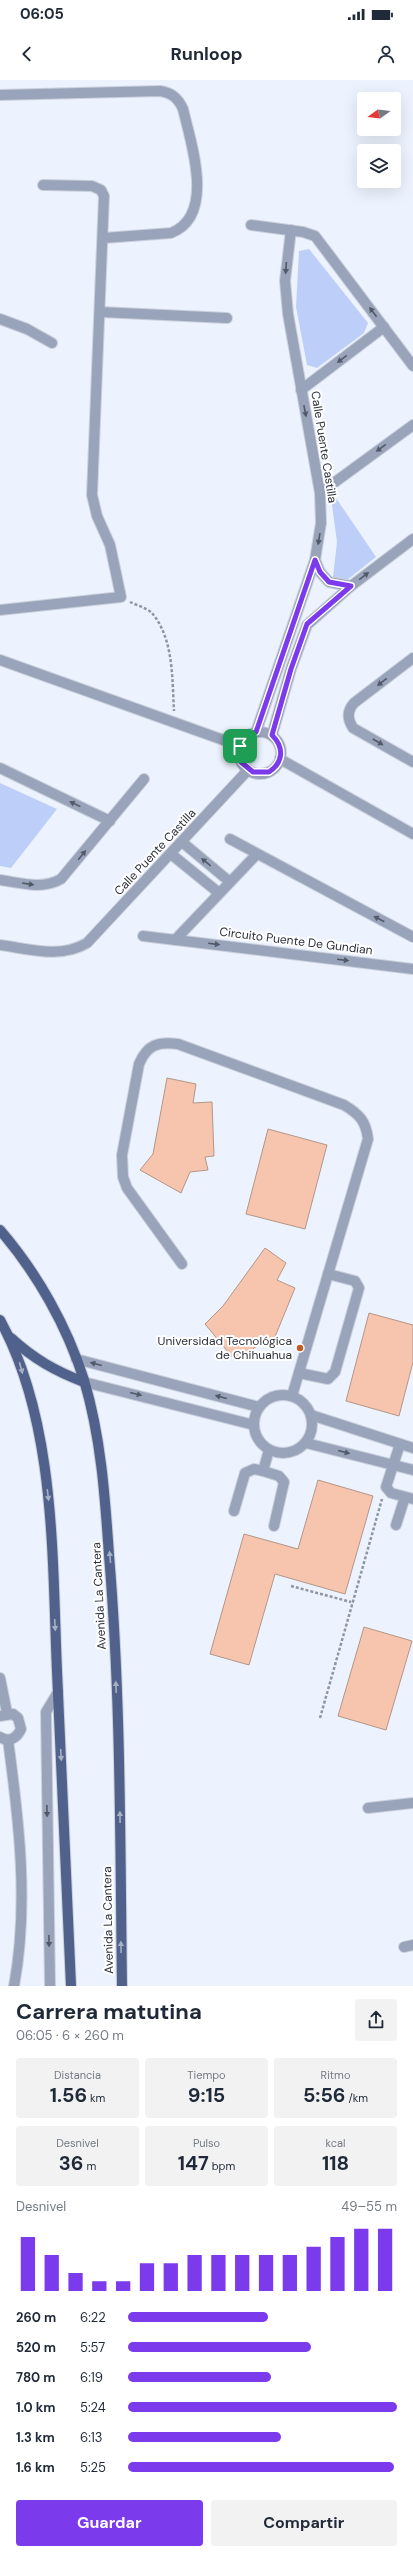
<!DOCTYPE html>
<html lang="es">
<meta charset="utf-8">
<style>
:root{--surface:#fff;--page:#f2f2f3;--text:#1f2937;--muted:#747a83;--accent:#7c3aed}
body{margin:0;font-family:"DM Sans",sans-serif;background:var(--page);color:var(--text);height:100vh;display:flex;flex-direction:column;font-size:15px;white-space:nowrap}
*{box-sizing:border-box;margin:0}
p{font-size:13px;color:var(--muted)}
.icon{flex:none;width:22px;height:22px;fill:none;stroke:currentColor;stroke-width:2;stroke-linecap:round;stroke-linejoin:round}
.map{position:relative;height:1906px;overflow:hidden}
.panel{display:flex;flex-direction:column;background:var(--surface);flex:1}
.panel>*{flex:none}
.needle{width:26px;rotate:255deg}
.tools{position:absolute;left:357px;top:12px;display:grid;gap:8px}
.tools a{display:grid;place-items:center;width:44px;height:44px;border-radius:4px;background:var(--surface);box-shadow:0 4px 16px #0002;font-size:20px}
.pin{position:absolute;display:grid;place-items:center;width:34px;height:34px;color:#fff;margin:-17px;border-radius:8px;box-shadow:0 2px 6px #0006}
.round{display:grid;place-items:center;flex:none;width:42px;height:42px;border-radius:4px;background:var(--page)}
.summary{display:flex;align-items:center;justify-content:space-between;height:68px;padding:0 16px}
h1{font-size:22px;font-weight:700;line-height:30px}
.figures{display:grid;grid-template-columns:repeat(3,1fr);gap:6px;height:68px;padding:4px 16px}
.figures div{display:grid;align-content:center;border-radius:4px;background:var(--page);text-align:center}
.figures b{font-size:20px;font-weight:700}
.figures small{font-size:11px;font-weight:400}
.figures p{font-size:11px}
.chart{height:112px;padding:8px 16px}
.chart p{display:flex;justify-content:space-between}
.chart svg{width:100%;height:72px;margin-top:4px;stroke:var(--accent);stroke-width:6}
.action{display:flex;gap:8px;margin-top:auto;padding:8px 16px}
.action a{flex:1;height:46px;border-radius:4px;background:var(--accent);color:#fff;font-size:16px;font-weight:700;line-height:46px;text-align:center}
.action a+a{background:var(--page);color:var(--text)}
ul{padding:0 16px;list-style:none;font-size:13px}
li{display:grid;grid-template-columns:64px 48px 1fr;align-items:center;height:30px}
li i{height:10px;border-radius:5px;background:var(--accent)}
.status{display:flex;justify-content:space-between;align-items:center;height:28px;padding:0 20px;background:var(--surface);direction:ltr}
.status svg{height:11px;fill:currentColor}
header{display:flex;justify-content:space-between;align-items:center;height:52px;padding:0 16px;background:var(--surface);font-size:18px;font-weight:700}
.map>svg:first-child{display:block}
</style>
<div class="status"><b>06:05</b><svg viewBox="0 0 49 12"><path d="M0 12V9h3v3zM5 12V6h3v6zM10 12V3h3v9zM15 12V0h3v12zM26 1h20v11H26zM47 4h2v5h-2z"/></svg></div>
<header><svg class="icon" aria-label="back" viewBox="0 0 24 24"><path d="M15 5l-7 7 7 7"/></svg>Runloop<svg class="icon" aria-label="person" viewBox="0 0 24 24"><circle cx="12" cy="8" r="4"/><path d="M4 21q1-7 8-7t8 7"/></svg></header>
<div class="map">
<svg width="413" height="1906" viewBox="0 0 413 1906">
<rect width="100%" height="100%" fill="#edf3fe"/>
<g fill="#bdcff8">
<polygon points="309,169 368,243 364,253 317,288 307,285 296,227 299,171"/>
<polygon points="336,418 376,477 347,500 333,497 337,462 332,425"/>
<polygon points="0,703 57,729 11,788 0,786"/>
</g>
<g fill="#f7c5ae" stroke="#b39688">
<polygon points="167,998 196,1004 193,1023 212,1022 214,1076 205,1077 208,1090 190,1092 181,1113 140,1090 153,1074"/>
<polygon points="268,1049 327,1065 305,1149 246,1134"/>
<polygon points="265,1168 286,1183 277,1200 295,1208 272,1264 263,1261 239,1280 235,1276 233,1278 205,1244 223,1226"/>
<polygon points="369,1233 413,1245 413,1282 399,1336 346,1321"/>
<polygon points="318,1400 373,1416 345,1514 275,1494 249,1585 210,1574 244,1454 298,1469"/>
<polygon points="364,1547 412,1561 386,1650 338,1636"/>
</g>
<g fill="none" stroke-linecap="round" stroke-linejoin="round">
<defs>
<g id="minor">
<path d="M0 15 160 11C172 13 178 18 183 29 191 63 216 136 171 153L104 158"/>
<polyline points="251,145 303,152 315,156 413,286"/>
<polyline points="101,232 227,238"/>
<polyline points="0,239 27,249 52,263"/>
<polyline points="301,310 384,247"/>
<polyline points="320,413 413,345"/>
<polyline points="315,480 320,492 329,502 351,506"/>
<polyline points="0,530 121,517 110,465 97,436 92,415 104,116 101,110 92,106 43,105"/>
<path d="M413 578 354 623C347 631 347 639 353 648L413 682"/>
<polyline points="0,580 240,666"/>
<circle cx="260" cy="673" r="21"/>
<polyline points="256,652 315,480 321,443 320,413 288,234 285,201 291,150"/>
<polyline points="272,655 291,589 307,545 351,506 413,459"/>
<polyline points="280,679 413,754"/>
<polyline points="0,688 110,741"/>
<polyline points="230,759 413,857"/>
<polyline points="182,762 230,802"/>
<polyline points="171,774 219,813"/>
<path d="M0 800C21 803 42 810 61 799L144 699"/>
<polyline points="143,856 413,889"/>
<polyline points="175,860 257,774"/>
<path d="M0 865C30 869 60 879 87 863L248 690"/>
<path d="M182 1184 127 1108 123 1097 122 1075 139 984C147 965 158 961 178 964L344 1025C359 1034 366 1041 368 1059L292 1316"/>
<polyline points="76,1279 259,1327"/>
<polyline points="299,1293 328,1299 335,1292 359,1208 355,1201 328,1194"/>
<polyline points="84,1302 254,1345"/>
<circle cx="283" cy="1344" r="29"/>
<polyline points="311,1335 413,1368"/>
<polyline points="306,1363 413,1390"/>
<polyline points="400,1364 386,1407 391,1413 413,1419"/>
<polyline points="263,1391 279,1396 284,1402 274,1446"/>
<polyline points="234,1431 245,1393 254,1389 263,1391 269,1370"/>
<polyline points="396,1445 405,1417"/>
<polyline points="0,1598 7,1633"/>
<path d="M0 1636 13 1634 18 1638 21 1649C17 1658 9 1663 0 1657"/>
<path d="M8 1660C19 1741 29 1825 14 1906"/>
<polyline points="368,1728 413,1723"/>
<polyline points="404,1867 413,1865"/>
<polyline points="50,1906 46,1632 58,1612"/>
</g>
<g id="major">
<path d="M0 1150C37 1193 67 1246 84 1300 101 1357 105 1416 109 1475 121 1618 120 1762 122 1906"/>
<path d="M0 1240C56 1342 52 1477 57 1591 62 1696 67 1801 71 1906"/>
<path d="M11 1258C34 1279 55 1291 84 1302"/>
</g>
</defs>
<use href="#minor" stroke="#cad0db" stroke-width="12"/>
<use href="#major" stroke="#cad0db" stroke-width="12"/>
<g stroke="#9096a0" stroke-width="2.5" stroke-dasharray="3 2" stroke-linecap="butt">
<path d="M130 522C136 525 147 528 152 533 174 559 172 599 174 631"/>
<polyline points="291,1506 351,1522"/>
<polyline points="320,1638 382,1419"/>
</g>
<use href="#minor" stroke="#99a4bb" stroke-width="10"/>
<use href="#major" stroke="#50628b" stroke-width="10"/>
</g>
<defs><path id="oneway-solid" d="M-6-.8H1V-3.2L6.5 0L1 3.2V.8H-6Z"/></defs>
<g fill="#525968">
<use href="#oneway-solid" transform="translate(286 188) rotate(94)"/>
<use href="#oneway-solid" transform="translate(373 232) rotate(-127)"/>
<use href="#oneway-solid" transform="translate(342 279) rotate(143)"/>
<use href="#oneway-solid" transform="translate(305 331) rotate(79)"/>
<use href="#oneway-solid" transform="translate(381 368) rotate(144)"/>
<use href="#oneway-solid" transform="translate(319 459) rotate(99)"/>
<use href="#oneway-solid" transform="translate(364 496) rotate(-37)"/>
<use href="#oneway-solid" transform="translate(382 602) rotate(142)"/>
<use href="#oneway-solid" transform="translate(378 662) rotate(30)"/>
<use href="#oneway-solid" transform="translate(75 724) rotate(-154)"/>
<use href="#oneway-solid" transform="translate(82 775) rotate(-51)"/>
<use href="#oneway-solid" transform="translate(206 782) rotate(-141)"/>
<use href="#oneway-solid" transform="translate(28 804) rotate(9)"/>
<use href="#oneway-solid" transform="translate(379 839) rotate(-152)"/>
<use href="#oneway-solid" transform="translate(214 864) rotate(7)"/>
<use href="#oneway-solid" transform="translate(343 880) rotate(7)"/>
<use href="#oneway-solid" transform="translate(96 1284) rotate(-165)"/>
<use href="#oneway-solid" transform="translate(136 1314) rotate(14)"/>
<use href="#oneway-solid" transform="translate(221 1317) rotate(-165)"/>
<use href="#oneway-solid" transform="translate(344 1372) rotate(15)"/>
<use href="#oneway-solid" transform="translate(47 1731) rotate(89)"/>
<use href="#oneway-solid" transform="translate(49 1861) rotate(89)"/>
</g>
<g fill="#a8b0c5">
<use href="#oneway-solid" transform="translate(21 1288) rotate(74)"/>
<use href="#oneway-solid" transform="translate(48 1415) rotate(83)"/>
<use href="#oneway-solid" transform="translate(110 1477) rotate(-95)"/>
<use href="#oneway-solid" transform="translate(55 1545) rotate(87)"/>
<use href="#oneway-solid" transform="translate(116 1607) rotate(-92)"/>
<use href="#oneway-solid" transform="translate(61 1675) rotate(87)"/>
<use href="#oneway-solid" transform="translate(120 1737) rotate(-91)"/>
<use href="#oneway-solid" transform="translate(121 1867) rotate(-91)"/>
</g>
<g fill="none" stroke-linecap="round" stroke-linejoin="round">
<defs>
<path id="route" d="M315 480 320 492 329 502 351 506 307 544 291 589 272 655C284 667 284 682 269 692H253L241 682C237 668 242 656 256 652Z"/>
</defs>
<use href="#route" stroke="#fff" stroke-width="8"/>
<use href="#route" stroke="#7c3aed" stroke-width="5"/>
</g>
<circle fill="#c05d26" stroke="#fff" stroke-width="1.5" cx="300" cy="1268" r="4"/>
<g text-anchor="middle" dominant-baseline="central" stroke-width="4" stroke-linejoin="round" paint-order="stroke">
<g font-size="12" fill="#2c313b" stroke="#fff">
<text transform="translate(324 367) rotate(81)">Calle Puente Castilla</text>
<text transform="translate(155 772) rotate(-47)">Calle Puente Castilla</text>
<text transform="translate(296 861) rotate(7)">Circuito Puente De Gundian</text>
<text transform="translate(99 1516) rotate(-93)">Avenida La Cantera</text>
<text transform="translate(108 1840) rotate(-91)">Avenida La Cantera</text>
</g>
<g font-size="12" fill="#2c313b" stroke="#fff" text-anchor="end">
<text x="292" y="1261">Universidad Tecnológica<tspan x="292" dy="14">de Chihuahua</tspan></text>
</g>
</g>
</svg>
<div class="tools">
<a><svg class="needle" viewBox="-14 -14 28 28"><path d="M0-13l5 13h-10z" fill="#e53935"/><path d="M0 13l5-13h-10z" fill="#747a83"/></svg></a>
<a><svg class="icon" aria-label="layers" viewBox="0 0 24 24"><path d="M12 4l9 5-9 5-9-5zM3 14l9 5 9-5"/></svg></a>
</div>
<div class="pin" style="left:240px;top:666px;background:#1e9e55"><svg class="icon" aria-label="arrive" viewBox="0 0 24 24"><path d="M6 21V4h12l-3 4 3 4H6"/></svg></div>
</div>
<section class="panel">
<div class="summary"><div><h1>Carrera matutina</h1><p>06:05 · 6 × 260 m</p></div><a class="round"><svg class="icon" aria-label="share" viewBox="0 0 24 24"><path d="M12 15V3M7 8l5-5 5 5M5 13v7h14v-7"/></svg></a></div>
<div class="figures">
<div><p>Distancia</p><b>1.56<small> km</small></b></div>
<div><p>Tiempo</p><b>9:15</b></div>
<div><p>Ritmo</p><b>5:56<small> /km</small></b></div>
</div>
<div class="figures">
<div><p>Desnivel</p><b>36<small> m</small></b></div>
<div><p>Pulso</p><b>147<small> bpm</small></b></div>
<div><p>kcal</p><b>118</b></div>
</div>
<div class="chart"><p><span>Desnivel</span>49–55 m</p>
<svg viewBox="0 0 160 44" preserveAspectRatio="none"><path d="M5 44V11M15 44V22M25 44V33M35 44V38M45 44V38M55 44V27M65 44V27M75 44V22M85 44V22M95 44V22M105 44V22M115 44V22M125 44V17M135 44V11M145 44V6M155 44V6"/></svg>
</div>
<ul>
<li><b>260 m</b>6:22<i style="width:52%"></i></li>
<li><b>520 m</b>5:57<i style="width:68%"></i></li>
<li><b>780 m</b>6:19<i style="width:53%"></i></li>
<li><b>1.0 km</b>5:24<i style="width:100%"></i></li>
<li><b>1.3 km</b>6:13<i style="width:57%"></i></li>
<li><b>1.6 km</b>5:25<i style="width:99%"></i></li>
</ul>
<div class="action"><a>Guardar</a><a>Compartir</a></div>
</section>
